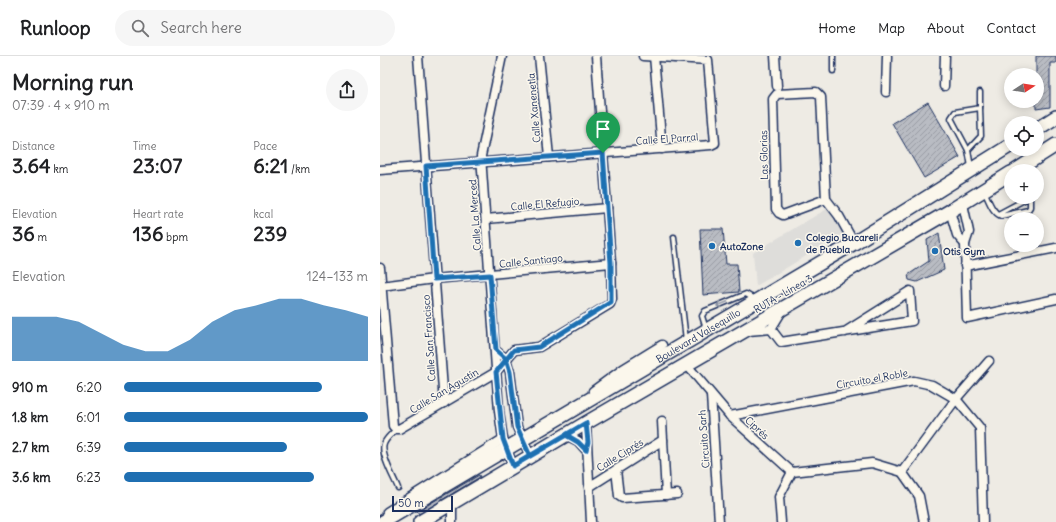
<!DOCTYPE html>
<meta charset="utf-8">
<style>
:root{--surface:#fff;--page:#f6f6f6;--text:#202124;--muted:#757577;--line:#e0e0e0;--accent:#1f6fb2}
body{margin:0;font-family:Delius,sans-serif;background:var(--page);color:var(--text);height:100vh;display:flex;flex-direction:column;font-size:15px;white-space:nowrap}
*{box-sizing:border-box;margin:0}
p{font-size:13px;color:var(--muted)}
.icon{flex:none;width:22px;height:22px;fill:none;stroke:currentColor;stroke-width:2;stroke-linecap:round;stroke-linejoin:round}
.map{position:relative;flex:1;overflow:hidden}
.panel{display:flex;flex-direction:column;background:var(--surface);width:380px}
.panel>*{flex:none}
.needle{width:26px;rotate:78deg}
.controls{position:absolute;left:624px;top:12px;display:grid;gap:8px}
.controls a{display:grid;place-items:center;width:40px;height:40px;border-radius:50%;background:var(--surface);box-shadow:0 2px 10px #0003;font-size:20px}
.scale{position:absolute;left:12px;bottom:10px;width:61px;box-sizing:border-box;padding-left:4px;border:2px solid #1b2f5e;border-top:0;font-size:11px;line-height:14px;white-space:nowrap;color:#1b2f5e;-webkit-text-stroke:3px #fbf7ec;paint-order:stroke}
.pin{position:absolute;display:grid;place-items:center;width:34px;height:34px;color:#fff;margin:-41px -17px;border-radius:50% 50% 50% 0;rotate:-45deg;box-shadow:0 0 4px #0007}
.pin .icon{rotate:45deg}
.round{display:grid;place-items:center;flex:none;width:42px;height:42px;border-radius:21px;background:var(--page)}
.summary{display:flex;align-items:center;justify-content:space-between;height:68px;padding:0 12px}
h1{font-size:22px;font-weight:800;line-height:30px}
.stats{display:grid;grid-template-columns:repeat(3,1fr);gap:6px;height:68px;padding:4px 12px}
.stats div{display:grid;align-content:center}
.stats b{font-size:20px;font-weight:800}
.stats small{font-size:11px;font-weight:400}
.stats p{font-size:11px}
.chart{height:112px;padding:8px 12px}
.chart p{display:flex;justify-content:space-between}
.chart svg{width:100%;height:72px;margin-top:4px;fill:var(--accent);opacity:.7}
ul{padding:0 12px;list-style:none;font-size:13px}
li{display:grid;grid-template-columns:64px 48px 1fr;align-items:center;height:30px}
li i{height:10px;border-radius:5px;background:var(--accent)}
header{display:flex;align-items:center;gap:24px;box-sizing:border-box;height:56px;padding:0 20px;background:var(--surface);border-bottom:1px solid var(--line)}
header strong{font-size:19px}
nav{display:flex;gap:22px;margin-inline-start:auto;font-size:14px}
.search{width:280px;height:36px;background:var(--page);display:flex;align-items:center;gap:10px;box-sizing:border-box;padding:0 14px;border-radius:22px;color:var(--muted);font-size:15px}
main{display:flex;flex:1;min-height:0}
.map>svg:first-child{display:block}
</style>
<header>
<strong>Runloop</strong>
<div class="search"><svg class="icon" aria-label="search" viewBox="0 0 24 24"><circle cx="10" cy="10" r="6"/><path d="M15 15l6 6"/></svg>Search here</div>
<nav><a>Home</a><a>Map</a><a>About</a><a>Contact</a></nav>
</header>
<main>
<section class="panel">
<div class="summary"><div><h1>Morning run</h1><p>07:39 · 4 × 910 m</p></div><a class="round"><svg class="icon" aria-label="share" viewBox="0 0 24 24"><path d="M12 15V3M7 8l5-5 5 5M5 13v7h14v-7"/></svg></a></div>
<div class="stats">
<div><p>Distance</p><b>3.64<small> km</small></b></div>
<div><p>Time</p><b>23:07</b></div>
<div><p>Pace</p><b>6:21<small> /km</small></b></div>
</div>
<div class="stats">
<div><p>Elevation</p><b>36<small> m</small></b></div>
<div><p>Heart rate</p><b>136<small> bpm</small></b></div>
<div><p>kcal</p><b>239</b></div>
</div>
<div class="chart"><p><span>Elevation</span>124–133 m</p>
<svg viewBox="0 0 160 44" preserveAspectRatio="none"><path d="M0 44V17L10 17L20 17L30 20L40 27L50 34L60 38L70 38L80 31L90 20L100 13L110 10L120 6L130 6L140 10L150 13L160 17V44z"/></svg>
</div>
<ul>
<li><b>910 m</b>6:20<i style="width:81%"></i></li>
<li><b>1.8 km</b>6:01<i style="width:100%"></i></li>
<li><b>2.7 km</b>6:39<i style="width:67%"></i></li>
<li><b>3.6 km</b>6:23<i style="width:78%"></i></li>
</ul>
</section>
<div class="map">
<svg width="676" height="466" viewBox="0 0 676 466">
<defs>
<pattern id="building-hatch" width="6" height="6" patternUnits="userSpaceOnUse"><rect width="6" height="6" fill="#b9bcc3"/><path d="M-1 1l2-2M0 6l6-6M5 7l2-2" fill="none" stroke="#9699a2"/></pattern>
</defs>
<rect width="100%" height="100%" fill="#eeebe4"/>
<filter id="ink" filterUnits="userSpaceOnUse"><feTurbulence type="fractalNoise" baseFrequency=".025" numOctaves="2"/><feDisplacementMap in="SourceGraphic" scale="8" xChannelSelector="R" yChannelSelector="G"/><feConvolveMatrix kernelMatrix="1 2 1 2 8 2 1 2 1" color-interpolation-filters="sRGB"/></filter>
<g filter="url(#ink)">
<polygon fill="#deddda" points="450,151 464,177 376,230 373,197"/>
<g fill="url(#building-hatch)" stroke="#1b2f5e">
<polygon points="656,0 676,0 676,7 670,7 670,51 656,53"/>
<polygon points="548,46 580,101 544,122 512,67"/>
<polygon points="320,173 343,173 346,208 357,208 359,236 323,239"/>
<polygon points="559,177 564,214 537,226 529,224 528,219 549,205 547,184"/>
<polygon points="99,419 100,421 39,458 37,455"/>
</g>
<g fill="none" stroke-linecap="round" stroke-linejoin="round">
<defs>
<g id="service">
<polyline points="453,15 453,0"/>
<polyline points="588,94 601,80 600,52"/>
<polyline points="591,111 588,94 571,62 575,56 600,52 600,36"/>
<path d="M605 137C609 145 612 156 621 160L648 154 650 151V142H648L618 158"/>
<polyline points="294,181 306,284"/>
<polyline points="326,273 322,260 325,255 366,238 374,243"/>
<path d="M16 373C12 378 6 382 4 388 0 398 14 422 18 432"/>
</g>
<g id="minor">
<polyline points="38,0 64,347"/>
<polyline points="122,0 101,100 119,355 123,383 133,410"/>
<polyline points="159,0 169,101"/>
<polyline points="274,0 282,93"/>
<polyline points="395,0 397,30"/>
<polyline points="564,30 565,0"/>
<polyline points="506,36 507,0"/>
<polyline points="0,114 331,89 335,87 328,4 263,0"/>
<polyline points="446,143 403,159 399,157 396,153 393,43 397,38 436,36 441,41 446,143 459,160 474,187"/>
<polyline points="583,148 589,176 585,188 587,262 676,243"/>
<polyline points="570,155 577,179 585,188"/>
<polyline points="106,163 227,152"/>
<polyline points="585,210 676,192"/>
<polyline points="0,212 13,370 16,373 19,373 116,316 134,294 159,291 230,248 232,243 231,207 216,0"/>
<polyline points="1,230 54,223 231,207"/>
<polyline points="391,273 401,286 532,265 530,235 465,276"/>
<polyline points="368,275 391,273 402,255"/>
<polyline points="115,294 126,303 130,316 137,371 150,400"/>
<polyline points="306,308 350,360 412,416"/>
<polyline points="213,335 243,313 282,289"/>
<polyline points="331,339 339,466"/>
<polyline points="350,360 534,325 552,329 576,343 600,372 603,466"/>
<polyline points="282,365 286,439"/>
<polyline points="206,367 211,466"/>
<polyline points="186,379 198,385 206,394"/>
<polyline points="236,414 239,440 242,442 297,438"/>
<polyline points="412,416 492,407 522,416 539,440 544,466"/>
<polyline points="522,416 576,343 609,305"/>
<polyline points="209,431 283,384"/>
<polyline points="72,447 72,466"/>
<polyline points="7,456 123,383"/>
<polyline points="401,466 399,441 412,416"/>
</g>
<g id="primary">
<polyline points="657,73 676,61"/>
<polyline points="635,115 676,89"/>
<path id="s1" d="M3 466 474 187 631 89"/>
<polyline points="40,466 206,367 570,155 631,117"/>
</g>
</defs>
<use href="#service" stroke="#1b2f5e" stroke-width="7"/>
<use href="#minor" stroke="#1b2f5e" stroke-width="11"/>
<use href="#primary" stroke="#1b2f5e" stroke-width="16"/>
<use href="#service" stroke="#fbf7ec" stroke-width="4"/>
<use href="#minor" stroke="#fbf7ec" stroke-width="8"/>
<use href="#primary" stroke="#fbf7ec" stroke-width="13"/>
</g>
<defs><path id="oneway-shaft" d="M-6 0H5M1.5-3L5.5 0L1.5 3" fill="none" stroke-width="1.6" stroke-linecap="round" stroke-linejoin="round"/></defs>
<use stroke="#8b93a5" href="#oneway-shaft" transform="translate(342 248) rotate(158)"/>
</g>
<g fill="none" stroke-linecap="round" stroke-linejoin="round" filter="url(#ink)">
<defs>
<polyline id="route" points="223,97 46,110 54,223 110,219 116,294 126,303 130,316 137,371 150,400 186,379 198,386 206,394 208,386 206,367 133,410 123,383 116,316 134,294 159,291 231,246 231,207 223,97"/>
</defs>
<use href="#route" stroke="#fff" stroke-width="8"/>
<use href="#route" stroke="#1f6fb2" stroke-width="5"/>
</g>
<g fill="#1f6fb2" stroke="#fbf7ec" stroke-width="1.5">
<circle cx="418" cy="187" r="4"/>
<circle cx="332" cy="190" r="4"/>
<circle cx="555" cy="195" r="4"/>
</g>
<g text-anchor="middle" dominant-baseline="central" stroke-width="3" stroke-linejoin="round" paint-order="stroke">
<g font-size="10" fill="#1b2f5e" stroke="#fbf7ec">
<text transform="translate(154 52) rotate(-95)">Calle Xanenetla</text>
<text transform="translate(287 83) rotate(-4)">Calle El Parral</text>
<text transform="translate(384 99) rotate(-91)">Las Glorias</text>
<text transform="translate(165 148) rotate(-5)">Calle El Refugio</text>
<text transform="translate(95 159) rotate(-94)">Calle La Merced</text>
<text transform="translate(151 205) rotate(-6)">Calle Santiago</text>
<text transform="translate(403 238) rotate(-30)">RUTA - Línea 3</text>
<text stroke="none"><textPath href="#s1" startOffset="366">Boulevard Valsequillo</textPath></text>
<text transform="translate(49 282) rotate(-94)">Calle San Francisco</text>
<text transform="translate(492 323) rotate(-10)">Circuito el Roble</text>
<text transform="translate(64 335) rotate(-31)">Calle San Agustín</text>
<text transform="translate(377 372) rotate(43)">Ciprés</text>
<text transform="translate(324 383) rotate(-94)">Circuito Sarh</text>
<text transform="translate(240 399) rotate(-32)">Calle Ciprés</text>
</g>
<g font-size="10" font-weight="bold" fill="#1b2f5e" stroke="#fbf7ec" text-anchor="start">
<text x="426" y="181">Colegio Bucareli<tspan x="426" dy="12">de Puebla</tspan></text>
<text x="340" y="190">AutoZone</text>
<text x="563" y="195">Otis Gym</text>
</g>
</g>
</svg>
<div class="controls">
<a><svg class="needle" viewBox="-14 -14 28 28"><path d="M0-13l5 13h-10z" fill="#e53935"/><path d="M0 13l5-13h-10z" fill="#757577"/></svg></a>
<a><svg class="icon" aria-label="locate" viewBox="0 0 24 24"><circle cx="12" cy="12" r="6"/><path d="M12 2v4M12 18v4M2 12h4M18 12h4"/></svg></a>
<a>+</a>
<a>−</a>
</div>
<div class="scale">50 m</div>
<div class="pin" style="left:223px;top:97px;background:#1e9e55"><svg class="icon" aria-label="arrive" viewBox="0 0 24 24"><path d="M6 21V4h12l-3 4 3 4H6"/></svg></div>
</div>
</main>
